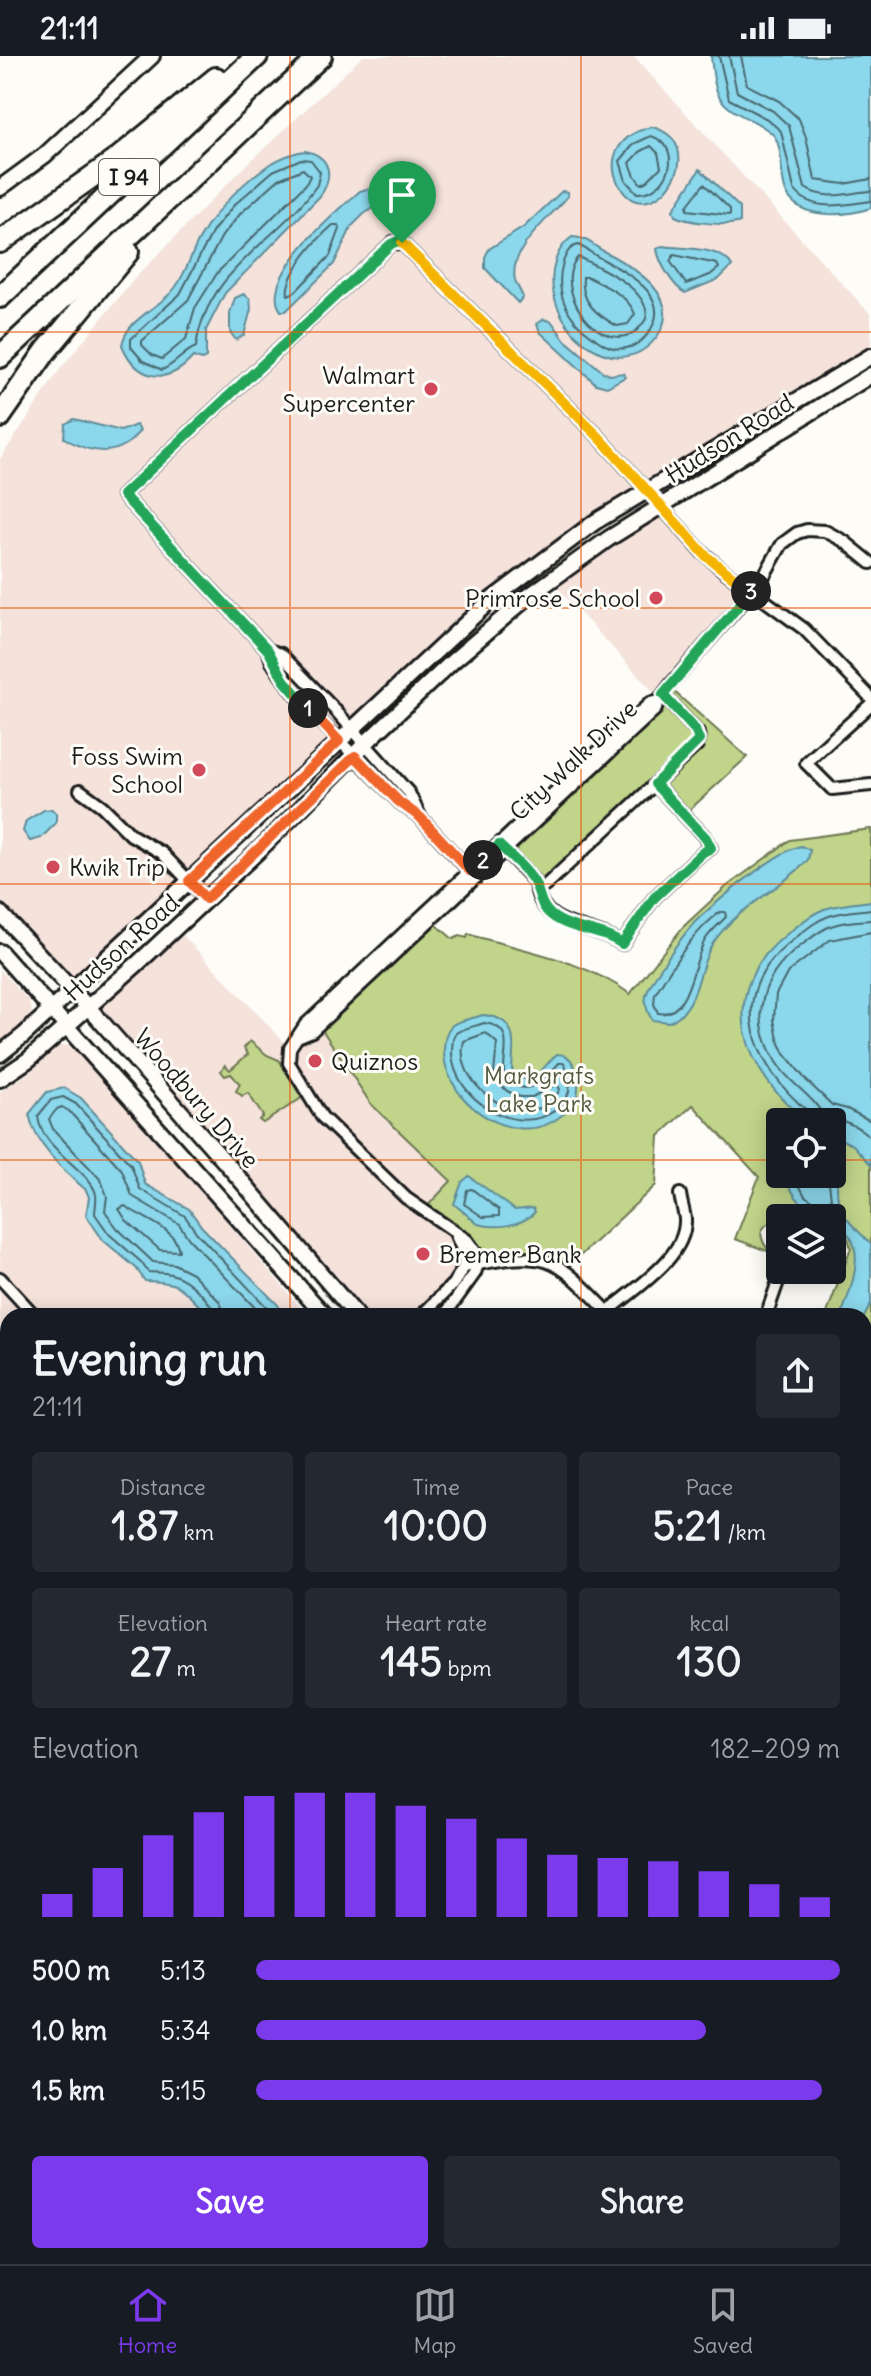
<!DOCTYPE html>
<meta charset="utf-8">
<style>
:root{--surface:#171b24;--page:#242831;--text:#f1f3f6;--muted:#9ea1a6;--line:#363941;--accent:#7c3aed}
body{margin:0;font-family:Delius,sans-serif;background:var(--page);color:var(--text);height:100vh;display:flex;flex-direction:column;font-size:30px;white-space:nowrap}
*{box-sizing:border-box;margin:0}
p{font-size:26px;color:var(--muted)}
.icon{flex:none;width:44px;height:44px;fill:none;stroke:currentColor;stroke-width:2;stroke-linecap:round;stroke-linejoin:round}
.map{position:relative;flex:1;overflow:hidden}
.side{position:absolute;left:0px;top:1252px;width:872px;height:956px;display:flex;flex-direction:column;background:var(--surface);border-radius:24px 24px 0 0;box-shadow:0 4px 20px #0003}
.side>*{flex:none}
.tools{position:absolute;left:766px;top:1052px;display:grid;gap:16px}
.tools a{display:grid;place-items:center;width:80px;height:80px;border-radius:8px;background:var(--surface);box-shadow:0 4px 20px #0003;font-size:40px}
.pin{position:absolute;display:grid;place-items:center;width:68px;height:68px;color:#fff;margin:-82px -34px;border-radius:50% 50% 50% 0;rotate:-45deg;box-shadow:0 0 8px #0007}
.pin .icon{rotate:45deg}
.km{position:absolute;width:40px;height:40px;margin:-20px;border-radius:50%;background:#222;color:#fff;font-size:22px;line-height:40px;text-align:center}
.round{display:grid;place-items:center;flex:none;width:84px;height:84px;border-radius:8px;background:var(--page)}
.head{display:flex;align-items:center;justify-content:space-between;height:136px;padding:0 32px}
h1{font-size:44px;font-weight:700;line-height:60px}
.metrics{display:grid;grid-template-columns:repeat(3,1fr);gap:12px;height:136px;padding:8px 32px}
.metrics div{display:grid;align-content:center;border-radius:8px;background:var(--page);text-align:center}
.metrics b{font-size:40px;font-weight:700}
.metrics small{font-size:22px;font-weight:400}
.metrics p{font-size:22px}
.chart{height:224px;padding:16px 32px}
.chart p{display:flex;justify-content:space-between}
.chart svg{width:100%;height:144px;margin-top:8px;stroke:var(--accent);stroke-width:6}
.cta{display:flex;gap:16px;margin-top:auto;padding:16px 32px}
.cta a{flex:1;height:92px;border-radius:8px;background:var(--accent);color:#fff;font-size:32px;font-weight:700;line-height:92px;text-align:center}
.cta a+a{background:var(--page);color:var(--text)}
ul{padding:0 32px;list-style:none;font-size:26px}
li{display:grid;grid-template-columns:128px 96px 1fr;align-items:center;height:60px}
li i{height:20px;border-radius:10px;background:var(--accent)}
.status{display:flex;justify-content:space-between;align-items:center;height:56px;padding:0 40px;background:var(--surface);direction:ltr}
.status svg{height:22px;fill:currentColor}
.dock{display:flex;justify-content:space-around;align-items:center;height:112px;border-top:2px solid var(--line);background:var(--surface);font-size:22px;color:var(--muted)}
.dock a{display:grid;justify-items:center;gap:4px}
.dock .active{color:var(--accent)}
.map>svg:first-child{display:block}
</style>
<div class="status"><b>21:11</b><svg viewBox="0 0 49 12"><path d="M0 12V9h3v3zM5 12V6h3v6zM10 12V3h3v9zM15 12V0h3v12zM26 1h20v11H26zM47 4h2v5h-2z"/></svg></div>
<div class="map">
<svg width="871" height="2208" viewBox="0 0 871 2208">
<rect width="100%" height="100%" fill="#fdfcf7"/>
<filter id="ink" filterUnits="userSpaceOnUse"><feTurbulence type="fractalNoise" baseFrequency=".0125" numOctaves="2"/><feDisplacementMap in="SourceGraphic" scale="16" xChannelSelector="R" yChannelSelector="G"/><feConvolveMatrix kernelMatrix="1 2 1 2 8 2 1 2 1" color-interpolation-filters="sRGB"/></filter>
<g filter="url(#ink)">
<g fill="#f4e2db">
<polygon points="363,0 633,0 871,259 871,300 522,519 72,934 0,857 0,403 61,312 136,221 239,116"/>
<polygon points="661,450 706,500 751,535 660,643 550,524"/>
<polygon points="175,871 290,992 319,969 371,1048 451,1125 456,1178 465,1205 421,1260 357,1260 88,952"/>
<polygon points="0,914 28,944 32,955 28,965 0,990"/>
<polygon points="67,989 80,998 140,1064 308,1260 8,1260 8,2200 225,2200 217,2208 0,2208 0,1036 30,1016 57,991"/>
</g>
<g fill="#c0d48a" stroke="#6e7853" stroke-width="2" fill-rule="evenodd">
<polygon points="669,631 747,701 684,759 656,728 548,827 536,831 505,795"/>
<path d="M871 773V1442L864 1435V1260H826L851 1192 848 1183 832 1177V1162C812 1162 736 1155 770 1196L735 1183 759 1121 693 1049 659 1080 656 1129 566 1213 546 1203 478 1208 475 1195 423 1155 451 1125 371 1048 319 969 431 864 453 883 460 880 467 882 468 878C520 894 585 904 630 938L683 871 726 831 790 784ZM780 1066H832V1118H780Z"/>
<polygon points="250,985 267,999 279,1004 302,1039 300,1043 263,1067 259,1064 263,1060 248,1037 242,1040 236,1035 240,1028 231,1018 225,1020 221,1015 225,1009 230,1014 248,998 244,992"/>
<polygon points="259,2200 457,2200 455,2208 251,2208"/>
</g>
<g fill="#8bd7eb" stroke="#5f8c98" stroke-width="2">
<path d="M711 0H871V152C847 160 799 165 786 136 779 119 784 97 775 81 770 74 762 70 755 66 717 49 715 41 711 0Z"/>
<path d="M653 71C717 91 648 183 619 129 604 100 623 76 653 71Z"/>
<path d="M305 95C331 100 334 121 320 140L225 237 206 274V302L202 304 193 301C168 330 137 325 122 289 126 263 160 252 175 232 186 217 191 198 200 182 219 148 265 100 305 95Z"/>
<path d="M700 113 740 152V166C727 171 687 166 675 160L673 154Z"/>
<path d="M367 133 378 143V149L364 158 352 170 334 208 286 255H281C257 221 338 155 360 135Z"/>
<path d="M562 135 568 136V140C551 161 508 193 515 224 517 230 521 236 523 241L518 247 485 212V201L489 193 524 171Z"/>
<path d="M572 181C586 181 594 190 605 196 635 212 686 242 656 282 614 335 537 264 555 206 558 195 563 187 572 181Z"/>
<path d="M662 190C682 193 722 190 732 210L719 223 685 237C673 230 659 207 657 193Z"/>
<polygon points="244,238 250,243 251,253 244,279 236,284 230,276 230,257 235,242"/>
<polygon points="544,263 552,266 565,284 603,316 610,319 623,317 625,321 607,331 596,328 540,276 537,268"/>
<path d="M74 363 121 375 136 369 140 374C121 403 90 398 64 382L65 368Z"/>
<polygon points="52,753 56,758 56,767 41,782 30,785 23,775 26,765 44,754"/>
<path d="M801 790 810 794 808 804C780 834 737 851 713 887 696 913 701 952 669 966L652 964C648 957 644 948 646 940 650 924 686 874 699 862 719 844 776 795 801 790Z"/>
<path d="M871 845V1109L853 1089 832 1079V1066H809C742 1017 713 936 787 878 800 868 813 856 828 852 842 848 857 847 871 845Z"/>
<path d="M483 959C520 962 513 989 512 1014 532 1038 543 1009 557 998 574 998 577 1015 578 1029 579 1043 571 1052 561 1060 513 1099 434 1040 445 984 446 978 449 971 454 968 462 964 474 962 483 959Z"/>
<path d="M64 1032 81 1042 138 1105 145 1128 189 1153 202 1171 278 1249 285 1260H211C180 1236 190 1226 145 1225L136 1212 103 1184 86 1159 89 1141 86 1134C63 1114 35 1089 29 1058L47 1036Z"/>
<path d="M832 1111C840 1123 835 1135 839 1148 844 1163 860 1177 871 1188V1248L864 1261 841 1260C853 1227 871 1183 832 1166V1162C808 1162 791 1139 785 1118H832Z"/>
<path d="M469 1120 515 1154 533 1152 535 1156C523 1170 495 1173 478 1168L454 1148 462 1126Z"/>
</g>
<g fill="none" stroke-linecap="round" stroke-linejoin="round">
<g stroke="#48676f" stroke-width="2">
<path d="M719 0 729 43 767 63 781 75 794 133C812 158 845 148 871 145"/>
<path d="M729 0 737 36 773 55 789 70 805 132C826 146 849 136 871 135"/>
<polyline points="741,0 747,29 779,45 799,63 806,81 815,124 844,128 871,123"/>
<path d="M651 80C685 90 669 139 637 137L626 125 620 105 634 88Z"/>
<polygon points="651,90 658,97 661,111 647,125 641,128 635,120 630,107 640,96"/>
<path d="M301 103 311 104 320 116 317 129C276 187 206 214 196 291 183 296 176 308 162 314L142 304 131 291V283L180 238 213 175 234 149 273 115Z"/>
<polygon points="303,113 310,120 306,128 218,216 195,252 186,283 162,303 152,299 142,289 142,285 188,244 222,180 241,157 279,123"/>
<polygon points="704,128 730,153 730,159 687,154 687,150"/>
<path d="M333 169H338L340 173 330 200 295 236 288 239C284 219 318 182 333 169Z"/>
<path d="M578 189C587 193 595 200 604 204 633 220 676 244 646 280 638 290 626 294 613 292 605 290 598 285 592 280 567 263 554 236 563 206 566 198 569 191 578 189Z"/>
<polygon points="674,199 717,208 719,212 710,219 686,228 670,205"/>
<path d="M578 201C601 212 647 231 647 261 616 318 546 238 578 201Z"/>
<path d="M583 221H588C605 230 628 239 635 258L628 268 617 270C597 259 580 246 583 221Z"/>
<path d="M720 856H725L726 861C719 868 710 876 705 884 692 907 690 962 658 957L654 948 655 938C674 908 691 878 720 856Z"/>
<path d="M871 864C859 865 846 865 834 869 820 873 809 884 798 892 759 923 750 963 776 1006 788 1027 816 1041 824 1062 842 1063 857 1068 871 1082"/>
<polyline points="871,876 830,884 788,916 776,938 774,964 778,983 785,998 806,1024 832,1049 847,1053 871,1065"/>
<path d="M484 967C516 971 503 996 504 1017 522 1047 544 1025 559 1007H564C572 1024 573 1040 558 1052 519 1085 453 1043 452 997 452 991 452 983 455 978 459 973 477 970 484 967Z"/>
<path d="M486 977 497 987 494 1017 499 1027 507 1035 520 1041H532L557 1028 560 1033C535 1084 451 1034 464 985Z"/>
<path d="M813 1066 811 1058C751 1009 723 938 793 884 804 875 815 865 829 860 842 855 857 855 871 853"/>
<polyline points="793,1118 805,1140 828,1155 832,1151 828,1118"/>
<polygon points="472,1133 499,1154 499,1160 483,1161 464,1148 467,1134"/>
<path d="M125 1150C143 1163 176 1172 179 1195L160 1194 126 1164 119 1153Z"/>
<path d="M215 1260C213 1246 188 1223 174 1219 166 1216 156 1217 148 1216L141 1206 109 1178 95 1158C95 1152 97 1145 96 1139 93 1116 40 1093 38 1060L51 1044 63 1041 76 1048 131 1109 140 1133 185 1160 196 1176 275 1260"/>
<polyline points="225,1260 220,1246 192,1217 174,1208 153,1206 117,1172 105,1155 107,1140 101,1124 53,1073 49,1063 57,1053 62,1051 69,1055 122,1114 132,1140 179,1168 189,1183 263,1260"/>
</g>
<defs>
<g id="minor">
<polyline points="268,594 281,598 336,655 409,737 420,760"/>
<polyline points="871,648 806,707 832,733 871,729"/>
<polyline points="80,734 102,750 131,779 162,797 206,843"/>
<polyline points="502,791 533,824 536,831 545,830 697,689 699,684 698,677 663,639"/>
<polyline points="476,822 420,761 399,746 301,645 284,624 272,606 268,594 123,439 393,186 404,189 599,381 702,496 723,514 804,573 871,642"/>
<path d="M536 831C544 875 592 867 622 888L654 842 703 796 711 792 704 780 655 728"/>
<polyline points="300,980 312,975 656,653 658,645 671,628 761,525 782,488 797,477 807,474 825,475 844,485 871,507"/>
<polyline points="456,1179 464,1198 464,1211"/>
<polyline points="0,1222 35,1260"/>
<path d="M604 1259C630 1235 687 1203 685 1163 684 1155 681 1146 680 1138"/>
<path d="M421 1260 453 1228 464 1211C550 1193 553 1199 612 1260"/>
<polyline points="444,1260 475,1217 478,1208 475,1195 467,1184 406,1142 322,1061 289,1007 290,992 305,969 650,647 658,645"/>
<polyline points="766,1260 782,1214"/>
<polyline points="864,1546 867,1560 864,1590"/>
<polyline points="864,1601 871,1604"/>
<polyline points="864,2108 871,2096"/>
<polyline points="620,2200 627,2208"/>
<polyline points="455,2208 457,2200"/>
<polyline points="809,2208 816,2200"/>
</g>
<g id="tertiary">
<polyline points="0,132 45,99 152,0"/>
<polyline points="0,998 24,979 491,544 595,466 871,300"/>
<polyline points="0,1023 28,1004 137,908 257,796 371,682 453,605 529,540 608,483 871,319"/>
<polyline points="0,1695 8,1688"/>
<polyline points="224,2208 233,2200"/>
<polyline points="243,2208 251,2200"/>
</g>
<g id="secondary">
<polyline points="0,857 98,962 233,1115 357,1260"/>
<polyline points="0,896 325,1260"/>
<polyline points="864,1849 871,1859"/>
<polyline points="864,1883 871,1893"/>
</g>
<g id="motorway">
<polyline points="0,186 117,103 216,22"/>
<polyline points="0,241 257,0"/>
<polyline points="0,301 321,0"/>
<polyline points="0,361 46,295 128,196"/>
</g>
</defs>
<use href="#minor" stroke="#1c1c1c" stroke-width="16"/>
<use href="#tertiary" stroke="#1c1c1c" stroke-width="20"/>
<use href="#secondary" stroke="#1c1c1c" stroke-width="20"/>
<use href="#motorway" stroke="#1c1c1c" stroke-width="26"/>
<use href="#minor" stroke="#fdfcf7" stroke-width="10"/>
<use href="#tertiary" stroke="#fdfcf7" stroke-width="14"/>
<use href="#secondary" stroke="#fdfcf7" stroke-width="14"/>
<use href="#motorway" stroke="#fdfcf7" stroke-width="20"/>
</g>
</g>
<g fill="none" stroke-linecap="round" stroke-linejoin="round" filter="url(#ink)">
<defs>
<polyline id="split-1" points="308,652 284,624 268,594 123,439 391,188 398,185 402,187"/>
<polyline id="split-2" points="308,652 339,685 189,825 206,843 355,700 399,746 420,761 470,815 483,804"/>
<path id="split-3" d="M483 804 499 789C510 800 526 812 534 826 541 838 539 849 551 859 571 875 601 873 622 888L654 842 703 796 711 792 706 782 655 728 699 684 695 674 663 639 751 535"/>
<polyline id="split-4" points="402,187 599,381 706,500 751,535"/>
</defs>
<use href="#split-1" stroke="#fff" stroke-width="16"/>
<use href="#split-2" stroke="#fff" stroke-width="16"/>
<use href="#split-3" stroke="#fff" stroke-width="16"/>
<use href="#split-4" stroke="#fff" stroke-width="16"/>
<use href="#split-1" stroke="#22a559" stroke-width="10"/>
<use href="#split-2" stroke="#f0652b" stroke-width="10"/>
<use href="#split-3" stroke="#22a559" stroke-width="10"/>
<use href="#split-4" stroke="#f5b400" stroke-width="10"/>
</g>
<path fill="none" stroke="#e8590c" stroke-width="2" stroke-opacity="0.55" d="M290 0V1260M581 0V1260M0 276H871M0 552H871M0 828H871M0 1104H780M832 1104H871M0 1380H8M864 1380H871M0 1656H8M864 1656H871M0 1932H8M864 1932H871M290 2200V2208M581 2200V2208"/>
<g fill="#d1495b" stroke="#fdfcf7" stroke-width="3">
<circle cx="431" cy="333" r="8"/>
<circle cx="656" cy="542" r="8"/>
<circle cx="199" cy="714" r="8"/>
<circle cx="53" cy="811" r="8"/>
<circle cx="315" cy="1005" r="8"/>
<circle cx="423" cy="1198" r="8"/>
</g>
<g text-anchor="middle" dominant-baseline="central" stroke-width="6" stroke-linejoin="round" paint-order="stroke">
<rect fill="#fdfcf7" stroke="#605f5e" stroke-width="2" x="99" y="103" width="60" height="36" rx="6"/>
<g font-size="22" font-weight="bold" fill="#1c1c1c">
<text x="129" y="121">I 94</text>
</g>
<g font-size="24" fill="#1c1c1c" stroke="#fdfcf7" text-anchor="end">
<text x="415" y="319">Walmart<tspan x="415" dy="28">Supercenter</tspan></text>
<text x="640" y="542">Primrose School</text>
<text x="183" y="700">Foss Swim<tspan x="183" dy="28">School</tspan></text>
<text x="69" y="811" text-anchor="start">Kwik Trip</text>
<text x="331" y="1005" text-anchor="start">Quiznos</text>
<text x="439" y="1198" text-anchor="start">Bremer Bank</text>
</g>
<g font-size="24" fill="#1c1c1c" stroke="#fdfcf7">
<text transform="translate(729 382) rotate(-32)">Hudson Road</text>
<text transform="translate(573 704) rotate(-43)">City Walk Drive</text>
<text transform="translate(121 891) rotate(-42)">Hudson Road</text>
<text transform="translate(197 1042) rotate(49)">Woodbury Drive</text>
</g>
<g font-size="24" fill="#555c42" stroke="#fdfcf7">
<text x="539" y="1019">Markgrafs<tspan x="539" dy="28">Lake Park</tspan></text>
</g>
</g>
</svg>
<div class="tools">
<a><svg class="icon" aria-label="locate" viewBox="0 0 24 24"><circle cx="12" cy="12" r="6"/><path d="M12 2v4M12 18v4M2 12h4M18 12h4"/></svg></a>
<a><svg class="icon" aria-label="layers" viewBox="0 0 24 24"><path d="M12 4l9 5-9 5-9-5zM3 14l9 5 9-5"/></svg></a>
</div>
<div class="pin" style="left:402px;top:187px;background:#1e9e55"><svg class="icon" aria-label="arrive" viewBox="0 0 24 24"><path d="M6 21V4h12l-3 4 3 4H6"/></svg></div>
<b class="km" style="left:308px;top:652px">1</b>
<b class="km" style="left:483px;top:804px">2</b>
<b class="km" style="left:751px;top:535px">3</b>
<section class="side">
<div class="head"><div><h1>Evening run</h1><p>21:11</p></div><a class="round"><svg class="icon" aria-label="share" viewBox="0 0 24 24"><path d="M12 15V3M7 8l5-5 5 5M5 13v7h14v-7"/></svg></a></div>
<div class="metrics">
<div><p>Distance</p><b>1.87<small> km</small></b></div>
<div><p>Time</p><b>10:00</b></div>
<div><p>Pace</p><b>5:21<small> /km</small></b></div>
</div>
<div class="metrics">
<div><p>Elevation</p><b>27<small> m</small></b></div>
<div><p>Heart rate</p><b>145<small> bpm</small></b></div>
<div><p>kcal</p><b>130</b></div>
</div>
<div class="chart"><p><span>Elevation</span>182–209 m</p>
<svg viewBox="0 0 160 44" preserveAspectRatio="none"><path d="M5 44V37M15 44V29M25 44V19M35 44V12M45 44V7M55 44V6M65 44V6M75 44V10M85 44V14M95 44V20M105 44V25M115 44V26M125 44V27M135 44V30M145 44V34M155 44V38"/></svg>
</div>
<ul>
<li><b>500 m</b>5:13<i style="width:100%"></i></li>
<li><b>1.0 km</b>5:34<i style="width:77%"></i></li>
<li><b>1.5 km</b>5:15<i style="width:97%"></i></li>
</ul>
<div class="cta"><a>Save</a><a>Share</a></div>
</section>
</div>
<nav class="dock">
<a class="active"><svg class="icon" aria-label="home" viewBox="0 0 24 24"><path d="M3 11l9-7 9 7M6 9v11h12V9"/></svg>Home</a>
<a><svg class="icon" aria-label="map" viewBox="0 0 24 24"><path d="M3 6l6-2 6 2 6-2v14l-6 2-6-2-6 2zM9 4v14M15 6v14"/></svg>Map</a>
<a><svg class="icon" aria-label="saved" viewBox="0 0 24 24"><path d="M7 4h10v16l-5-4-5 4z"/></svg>Saved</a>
</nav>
